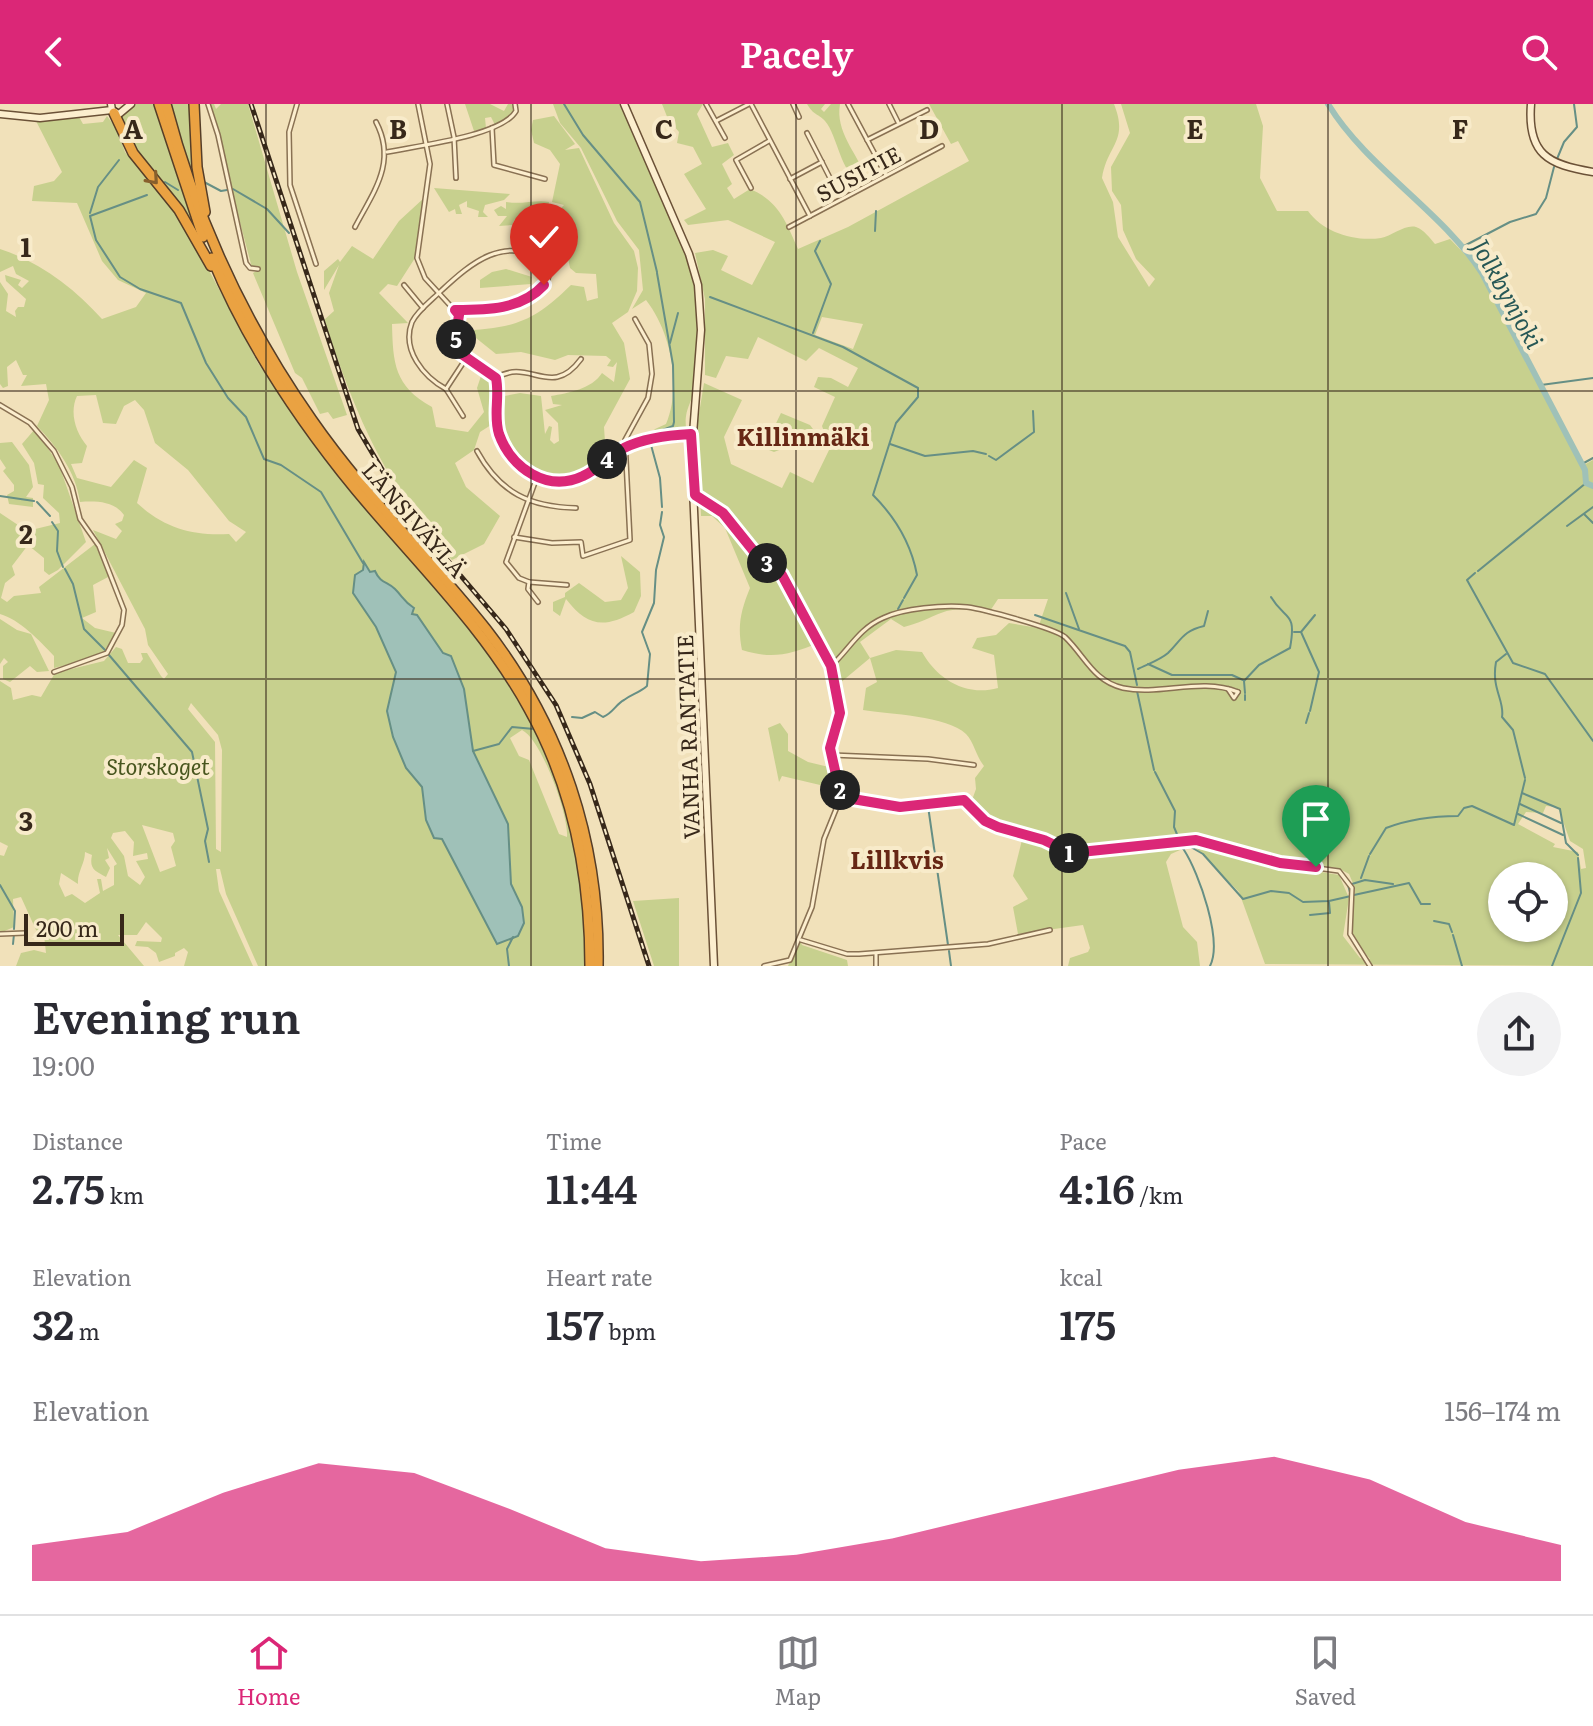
<!DOCTYPE html>
<meta charset="utf-8">
<style>
:root{--surface:#fff;--page:#f2f2f3;--text:#2b2b33;--muted:#7c7c81;--line:#e1e1e2;--accent:#db2777}
body{margin:0;font-family:Literata,serif;background:var(--page);color:var(--text);height:100vh;display:flex;flex-direction:column;font-size:30px;white-space:nowrap}
*{box-sizing:border-box;margin:0}
p{font-size:26px;color:var(--muted)}
.icon{flex:none;width:44px;height:44px;fill:none;stroke:currentColor;stroke-width:2;stroke-linecap:round;stroke-linejoin:round}
.map{position:relative;height:862px;overflow:hidden}
.details{display:flex;flex-direction:column;background:var(--surface);flex:1}
.details>*{flex:none}
.tools{position:absolute;left:1488px;top:758px;display:grid;gap:16px}
.tools a{display:grid;place-items:center;width:80px;height:80px;border-radius:50%;background:var(--surface);box-shadow:0 2px 6px #0004;font-size:40px}
.scale{position:absolute;left:24px;bottom:20px;width:100px;box-sizing:border-box;padding-left:8px;border:4px solid #37281a;border-top:0;font-size:22px;line-height:28px;white-space:nowrap;color:#37281a;-webkit-text-stroke:6px #f8ebca;paint-order:stroke}
.pin{position:absolute;display:grid;place-items:center;width:68px;height:68px;color:#fff;margin:-82px -34px;border-radius:50% 50% 50% 0;rotate:-45deg;box-shadow:0 0 8px #0007}
.pin .icon{rotate:45deg}
.km{position:absolute;width:40px;height:40px;margin:-20px;border-radius:50%;background:#222;color:#fff;font-size:22px;line-height:40px;text-align:center}
.round{display:grid;place-items:center;flex:none;width:84px;height:84px;border-radius:42px;background:var(--page)}
.overview{display:flex;align-items:center;justify-content:space-between;height:136px;padding:0 32px}
h1{font-size:44px;font-weight:600;line-height:60px}
.figures{display:grid;grid-template-columns:repeat(3,1fr);gap:12px;height:136px;padding:8px 32px}
.figures div{display:grid;align-content:center}
.figures b{font-size:40px;font-weight:600}
.figures small{font-size:22px;font-weight:400}
.figures p{font-size:22px}
.chart{height:224px;padding:16px 32px}
.chart p{display:flex;justify-content:space-between}
.chart svg{width:100%;height:144px;margin-top:8px;fill:var(--accent);opacity:.7}
header{display:flex;justify-content:space-between;align-items:center;height:104px;padding:0 32px;background:var(--accent);color:#fff;font-size:36px;font-weight:600}
.tab-bar{display:flex;justify-content:space-around;align-items:center;height:112px;border-top:2px solid var(--line);background:var(--surface);font-size:22px;color:var(--muted)}
.tab-bar a{display:grid;justify-items:center;gap:4px}
.tab-bar .current{color:var(--accent)}
.map>svg:first-child{display:block}
</style>
<header><svg class="icon" aria-label="back" viewBox="0 0 24 24"><path d="M15 5l-7 7 7 7"/></svg>Pacely<svg class="icon" aria-label="search" viewBox="0 0 24 24"><circle cx="10" cy="10" r="6"/><path d="M15 15l6 6"/></svg></header>
<div class="map">
<svg width="1593" height="862" viewBox="0 0 1593 862">
<rect width="100%" height="100%" fill="#f1e1ba"/>
<g fill="#c7d08e" fill-rule="evenodd">
<polygon points="134,0 154,0 199,136 136,47 119,13"/>
<polygon points="171,0 190,0 201,103"/>
<polygon points="209,0 214,0 216,5 221,0 248,0 297,168 347,311 333,315 328,308 320,310 302,274 295,269 253,169 258,166 252,164"/>
<path d="M465 0H490L504 7 508 0H514C515 13 505 16 495 21L491 13 485 14 486 24 474 27Z"/>
<path d="M553 0H621L691 162C703 201 699 242 694 283 692 301 684 304 686 324L682 329 649 334 655 325 666 320C682 282 671 228 646 196L632 205 643 186 639 146 617 117 581 44 560 19Z"/>
<path d="M662 0H703L697 10 712 43 728 39 734 51 722 60 732 80 727 84 734 95 750 85C779 97 786 118 798 145L848 123 969 57 958 37 951 40 929 0H1114C1129 38 1107 41 1102 74L1113 98 1118 133 1149 183 1155 175 1136 155 1123 126 1121 101 1112 87 1111 63 1130 29 1121 0H1256L1263 22 1260 74 1277 107H1308C1323 128 1354 138 1381 134 1392 132 1405 120 1416 123 1424 126 1430 134 1435 140L1450 135 1479 165 1584 361 1593 356V862L1265 860 1239 788 1196 744 1198 739 1262 758 1339 771 1349 794 1343 832 1360 854 1370 855 1351 833 1355 784 1349 770 1338 764 1283 757 1199 733 1071 748 1045 734 998 721 972 696 976 685 975 674 984 662C976 652 974 638 966 630 948 612 888 610 863 606L866 584 877 578 870 554 840 579 819 539C789 550 774 556 742 546 737 522 741 506 750 484L725 424 712 412H701L697 322 704 279 742 296 724 333 731 360 782 384 790 368 813 379 830 344 822 322 835 293 814 283 818 273 831 274 848 283 858 264 819 244 806 257 758 233 748 255 726 252 716 274 705 271V195L695 149 713 146 728 152 721 166 752 181 775 138 728 116 688 121 684 116 706 105 684 70 702 60 693 43 677 39 679 28 668 15ZM822 213 863 220 853 245 815 231ZM998 495H1048L1038 524 1009 519 996 531 977 534 972 544 994 551 998 584C966 593 937 575 922 548L896 546 870 554 860 538 891 515 904 523C944 512 942 498 988 510ZM1546 702 1558 703 1570 737 1583 745 1586 764 1581 765 1578 748 1553 743 1555 740 1518 720 1526 708 1543 709ZM1502 772H1554V824H1502Z"/>
<path d="M807 0H825L821 5 824 8 831 0H840C835 28 857 49 866 73L862 79C840 70 838 32 825 17 818 9 814 12 807 0Z"/>
<path d="M78 11 83 20 103 18 107 12 116 24 125 48 184 119 258 259 309 334 325 355 355 383 389 431 482 541 533 619 565 700 581 770 587 862H258L226 790 220 765H216L219 787 253 862H184L188 848 184 844 175 849V852L159 858 156 849 148 843 135 842 137 837 161 838 162 834 146 818 137 831H118L144 862H16L21 849 34 846 46 849 44 831 36 826 21 793 13 795 14 823 0 829V751L4 752 8 742 0 738V577L11 584 13 596 32 591 41 593 55 569 104 557 116 543 122 545 128 559H140L143 555 141 549H147L161 572 164 575 168 570 148 541 145 525 93 426 116 435 122 427 115 420 122 417 124 411C114 397 96 397 80 398 76 368 57 343 37 322L49 296 46 280 21 282 27 271H23L16 256 7 263 8 282 3 284 0 280V178L8 190 6 207 16 213 15 207 18 203H24L26 195 6 177 5 171 21 176 18 181 22 184 29 177 16 170 13 162 0 168V145C40 158 74 184 102 215L136 203 146 189 118 176 102 157 77 99 32 97 34 82 54 77 62 68 36 17ZM96 291 103 319 116 320 124 302 135 296 144 306 155 339 188 366 229 417 246 428 236 438 229 430C192 432 164 424 137 399L147 364 134 356 111 383 77 374 71 360 82 359 87 342C76 329 69 309 77 292ZM191 599 218 631 222 646 221 748 216 745 215 638 188 605ZM522 626C542 636 569 712 567 733L559 730 529 656 519 652 510 634ZM142 721 173 729 175 737 171 743 176 762 160 768ZM125 727 134 738 133 752 147 749 148 755 136 757 145 773 140 781 128 772 124 752 111 734 113 729ZM107 744 117 760 114 762V781L103 787 101 775H97L100 789 85 799 72 790 65 793 59 780 61 769 78 780C77 768 85 760 85 748L92 751C89 765 95 767 106 773L110 764 105 756 109 754Z"/>
<path d="M554 12 575 40 565 46 579 44 614 119 634 147 638 164 637 187 628 208 612 219 624 239 630 275 604 323 606 353C598 358 589 367 580 370 528 389 498 336 499 293L520 289 541 292 545 330 549 322 552 323 550 336 554 340 559 337 558 319 545 306 562 301 553 300 551 292C568 289 592 285 602 269L614 278 617 258 613 263 607 262 611 256 606 252 568 251 555 256 521 248 496 250 471 230 458 231V227C513 224 531 220 571 181L584 183 587 197 598 194 596 170 576 169 570 164 567 149 542 132 525 130 533 119 531 111 538 109 536 106 524 110 525 121H517L515 115 512 121 499 122 507 112H498L494 106 501 102 506 105V98C522 101 536 95 549 98L546 111 551 115 564 101 552 98 560 60 550 46 534 39 531 26 533 16Z"/>
<polygon points="434,84 510,90 504,96 485,101 483,108 488,113 478,113 479,107 467,103 467,97 459,101 462,110 456,110 455,105 449,108"/>
<path d="M424 94 415 154 397 182 388 180 379 189 408 219 392 220C393 259 394 282 432 303L436 323 468 328 484 308 477 284 482 269 492 282 491 321 480 328 474 346 455 359 466 383 500 412 484 440 452 456C383 377 357 314 324 216L334 207 329 189 339 161 324 186V167L338 155 340 158 352 142 373 155 399 117Z"/>
<polygon points="506,165 532,173 531,180 480,184 480,176 492,168"/>
<polygon points="781,309 810,321 821,336 800,345 792,341 774,348 764,344"/>
<path d="M35 325 59 361 86 438 58 466 49 471 44 467V454L28 441 12 462 15 471 5 479 1 494 7 498 14 492 41 489 39 483 95 440 110 472 93 481 96 508 82 514 95 524 116 529 101 552 54 564V552C40 537 19 515 0 510V409L27 427 60 419 59 409 43 394 44 381 38 380 34 359 22 340Z"/>
<polygon points="12,338 29,361 33,383 26,393 33,394 33,403 9,400 7,391 14,387 14,381 3,367 6,364 0,355 0,339"/>
<path d="M621 452 640 468 641 492 634 508C603 525 587 522 566 495L560 512 553 507V498L565 493V489L579 479 605 498 621 496 628 484Z"/>
<polygon points="0,515 17,526 31,530 49,567 37,568 30,562 10,578 3,575 3,562 8,558 4,554 0,560"/>
<polygon points="780,619 788,630 788,647 808,658 833,664 837,685 782,672 779,678 768,624"/>
<polygon points="1023,732 1074,751 1184,738 1189,742 1171,750 1166,758 1183,823 1197,838 1200,862 1068,862 1070,854 1088,848 1090,844 1083,821 1018,830 1013,803 1028,795 1013,772"/>
<polygon points="679,794 679,862 654,862 633,797"/>
<polygon points="800,837 802,841 847,856 848,862 788,862"/>
</g>
<path fill="#9fc1b8" stroke="#668f85" stroke-width="2" d="M364 458 370 468 375 467C380 479 388 478 395 485 403 493 403 497 414 504L412 510 417 511 443 549 451 552 464 585 473 647 508 720 511 780 522 803 524 819 518 832 497 840 442 735 434 734 426 716 422 683 406 664 393 633 387 607 396 568 376 523 353 489 355 471 363 466Z"/>
<g fill="none" stroke-linecap="round" stroke-linejoin="round">
<g stroke="#668f85" stroke-width="2">
<polyline points="564,0 583,31 640,98 657,168"/>
<polyline points="1557,55 1564,38 1577,23 1574,0"/>
<polyline points="204,78 221,87 227,86"/>
<polyline points="162,80 165,78 178,86"/>
<polyline points="233,85 267,105 289,129"/>
<polyline points="147,91 90,112 96,136 120,173 140,185 181,199 206,259 228,294 246,313 264,355 281,361 321,388 363,459"/>
<polyline points="90,109 98,83 119,56"/>
<polyline points="875,127 876,107"/>
<polyline points="1464,142 1510,118 1536,110 1546,94 1554,63"/>
<path d="M710 193 843 243 918 284V293L896 319 873 391C896 414 911 439 917 471L904 494"/>
<polyline points="813,229 831,180 815,147 820,137"/>
<polyline points="670,239 678,209"/>
<polyline points="1541,281 1593,274"/>
<polyline points="652,330 673,322 674,318 673,261 657,169"/>
<polyline points="890,340 925,352 973,347 986,350"/>
<polyline points="651,341 660,374 662,403"/>
<polyline points="989,352 996,356 1034,328 1033,307"/>
<polyline points="1582,360 1593,354"/>
<polyline points="0,392 34,397"/>
<polyline points="37,398 50,412"/>
<polyline points="1584,410 1593,419"/>
<polyline points="52,418 58,427 57,447 63,463"/>
<polyline points="1567,422 1593,403"/>
<polyline points="65,465 73,480 84,525 106,547"/>
<polyline points="1478,467 1586,379"/>
<polyline points="1475,469 1467,476 1513,559 1545,570 1593,637"/>
<polyline points="1066,489 1079,525"/>
<polyline points="898,505 903,496"/>
<polyline points="1035,511 1125,542 1130,548 1137,581"/>
<polyline points="1294,528 1301,528 1315,511"/>
<polyline points="1301,528 1319,568 1310,607"/>
<path d="M1506 550 1496 558C1491 585 1505 597 1502 613L1513 626 1525 674"/>
<polyline points="109,551 192,648 208,725 205,737 209,758"/>
<polyline points="1148,560 1172,571 1232,571 1243,576"/>
<path d="M1138 565C1148 560 1160 556 1168 549 1182 535 1183 527 1204 522L1208 507"/>
<polyline points="1137,587 1154,666"/>
<path d="M1245 589 1244 577 1259 561 1290 544C1297 506 1285 517 1271 493"/>
<polyline points="1245,591 1245,596"/>
<path d="M572 613 582 614 595 608 603 613C613 609 616 600 624 596 632 590 639 589 647 582L650 550 642 528 654 499 656 466 664 433 660 421 662 408"/>
<polyline points="1306,619 1309,609"/>
<polyline points="473,647 499,640 512,623 534,625"/>
<polyline points="1155,668 1175,707 1174,723 1179,735"/>
<polyline points="1522,689 1560,705 1566,739 1578,751"/>
<polyline points="1520,700 1561,719"/>
<polyline points="928,702 948,841"/>
<polyline points="1518,710 1563,731"/>
<polyline points="1181,739 1183,745 1189,742 1203,750 1243,795 1271,787 1289,789 1303,798 1329,797 1351,792 1348,781"/>
<path d="M1184 746C1199 769 1223 837 1210 862"/>
<path d="M1370 750 1386 724C1407 716 1433 712 1458 712L1464 704 1472 702 1514 721 1525 676"/>
<polyline points="1361,774 1369,752"/>
<polyline points="1352,780 1365,776 1393,780"/>
<polyline points="0,781 15,807 14,825"/>
<polyline points="1354,791 1409,779 1421,800 1430,800"/>
<polyline points="1310,811 1330,809 1329,798"/>
<polyline points="1434,817 1449,820 1452,828"/>
<polyline points="1453,831 1462,862"/>
<polyline points="13,840 14,830"/>
<polyline points="949,847 951,862"/>
<polyline points="509,862 507,845 513,833"/>
<polyline points="1552,862 1581,789 1578,754"/>
</g>
<path stroke="#9fc1b8" stroke-width="6" d="M1328 0C1367 64 1441 106 1482 169L1585 366 1586 379 1593 382"/>
<defs>
<g id="street">
<polyline points="208,0 218,31 246,159 250,164 258,165"/>
<polyline points="297,0 289,28 290,81 316,160"/>
<path d="M418 0 430 60 417 154 425 174 458 210C459 262 457 244 496 274 500 293 493 311 499 330 511 364 547 389 583 372 598 366 609 351 624 344 644 334 669 331 691 330"/>
<polyline points="447,0 454,33 456,74"/>
<polyline points="706,0 725,34"/>
<polyline points="751,0 810,112"/>
<polyline points="793,0 799,13"/>
<polyline points="848,0 886,71"/>
<polyline points="889,0 898,18"/>
<polyline points="716,17 749,0"/>
<polyline points="492,24 494,61 545,75"/>
<polyline points="807,29 830,74"/>
<polyline points="867,36 927,6"/>
<path d="M387 48C416 42 502 32 516 7L515 0"/>
<polyline points="790,75 822,58"/>
<polyline points="751,84 736,56 769,37"/>
<path d="M355 123C374 87 397 58 376 18"/>
<polyline points="789,123 942,42"/>
<polyline points="404,181 423,204"/>
<path d="M455 206C479 206 565 202 546 158 505 130 471 159 442 186 432 196 418 206 412 218 401 246 424 273 446 285L465 256"/>
<path d="M496 274C529 253 551 296 581 255"/>
<polyline points="446,285 463,312"/>
<polyline points="0,301 30,319 54,347 72,383 80,415 99,442 124,506 122,521 107,549 54,568"/>
<path d="M477 347C500 389 530 403 576 404"/>
<polyline points="537,373 506,458 519,474 529,478 528,485 538,498"/>
<polyline points="692,391 702,393 723,409 756,450 786,477 831,562 838,591 840,609 830,644 841,693 824,735 812,803 790,856 764,862"/>
<polyline points="514,433 552,439 581,438 583,452 630,436 625,336 648,294 652,270 649,240 635,215"/>
<polyline points="529,478 567,481"/>
<path d="M831 562C849 546 858 525 883 514 904 504 943 501 967 503 983 505 1054 524 1065 533 1085 552 1093 577 1123 584 1161 592 1200 573 1238 588"/>
<polyline points="1228,585 1234,594 1238,588"/>
<polyline points="832,651 928,655 974,661"/>
<polyline points="841,693 900,703 964,696 998,723 1044,736 1071,749 1196,736 1280,759 1339,767 1352,784 1350,830 1370,862"/>
<polyline points="0,830 25,829"/>
<polyline points="801,836 847,850 859,850 988,840 1050,826"/>
<polyline points="876,849 876,862"/>
</g>
<g id="secondary">
<polyline points="111,0 112,6 119,10 131,0"/>
<polyline points="624,0 689,150 698,181 701,226 692,343"/>
<path d="M1531 0C1527 50 1548 61 1593 68"/>
<polyline points="0,10 40,14 112,6"/>
<polyline points="692,339 693,384"/>
<polyline points="693,384 714,862"/>
</g>
<g id="highway">
<polyline points="159,0 203,133"/>
<path d="M166 0C196 115 244 219 312 316 364 391 430 454 486 525 562 623 600 738 598 862"/>
<polyline points="194,0 197,63 205,108"/>
<polyline points="114,9 133,49 179,106 211,162"/>
<path d="M212 154C247 239 298 315 356 386 415 457 484 523 529 605 573 684 590 772 590 862"/>
</g>
</defs>
<use href="#street" stroke="#897153" stroke-width="6"/>
<use href="#secondary" stroke="#6b5137" stroke-width="9"/>
<use href="#highway" stroke="#563e28" stroke-width="12"/>
<use href="#street" stroke="#fceece" stroke-width="3"/>
<use href="#secondary" stroke="#fceece" stroke-width="6"/>
<use href="#highway" stroke="#eaa242" stroke-width="9"/>
<defs>
<polyline id="rail" points="251,0 358,325 409,411 506,525 556,601 590,680 649,862"/>
</defs>
<use href="#rail" stroke="#37281a" stroke-width="5"/>
<use href="#rail" stroke="#f8ebca" stroke-width="2" stroke-dasharray="6" stroke-linecap="butt"/>
</g>
<defs><path id="oneway-chevron" d="M-2-3.5L2.5 0L-2 3.5" fill="none" stroke-width="1.6" stroke-linecap="round" stroke-linejoin="round" transform="scale(2)"/></defs>
<use stroke="#885f2c" href="#oneway-chevron" transform="translate(153 75) rotate(49)"/>
<g fill="none" stroke-linecap="round" stroke-linejoin="round">
<defs>
<path id="route" d="M544 181C521 206 487 206 455 206L459 211 456 231 460 249 496 274C500 293 493 311 499 330 511 364 547 389 583 372 598 366 609 351 624 344 644 334 669 331 691 330L695 391 723 409 756 450 782 471 831 562 840 609 830 644 841 693 900 703 964 696 985 717 998 723 1044 736 1071 749 1196 736 1280 759 1316 763"/>
</defs>
<use href="#route" stroke="#fff" stroke-width="16"/>
<use href="#route" stroke="#db2777" stroke-width="10"/>
</g>
<path fill="none" stroke="#37281a" stroke-width="2" stroke-opacity="0.55" d="M266 0V862M531 0V862M796 0V862M1062 0V862M1328 0V862M0 287H1593M0 575H1593"/>
<g text-anchor="middle" dominant-baseline="central" stroke-width="8" stroke-linejoin="round" paint-order="stroke">
<g font-size="22" fill="#37281a" stroke="#f8ebca">
<text transform="translate(858 69) rotate(-28)">SUSITIE</text>
<text transform="translate(415 415) rotate(49)">LÄNSIVÄYLÄ</text>
<text transform="translate(687 633) rotate(-92)">VANHA RANTATIE</text>
</g>
<g font-size="22" font-style="italic" fill="#47551e" stroke="#f8ebca">
<text x="158" y="661">Storskoget</text>
</g>
<g font-size="24" font-style="italic" fill="#275856" stroke="#f8ebca">
<text transform="translate(1509 189) rotate(61)">Jolkbynjoki</text>
</g>
<g font-size="24" font-weight="bold" fill="#672715" stroke="#f8ebca">
<text x="803" y="331">Killinmäki</text>
<text x="897" y="754">Lillkvis</text>
</g>
</g>
<g font-size="26" text-anchor="middle" font-weight="bold" fill="#37281a" stroke="#f8ebca" stroke-width="8" stroke-linejoin="round" paint-order="stroke">
<text x="133" y="35">A</text>
<text x="398" y="35">B</text>
<text x="664" y="35">C</text>
<text x="929" y="35">D</text>
<text x="1195" y="35">E</text>
<text x="1460" y="35">F</text>
<text x="26" y="153">1</text>
<text x="26" y="440">2</text>
<text x="26" y="727">3</text>
</g>
</svg>
<div class="tools">
<a><svg class="icon" aria-label="locate" viewBox="0 0 24 24"><circle cx="12" cy="12" r="6"/><path d="M12 2v4M12 18v4M2 12h4M18 12h4"/></svg></a>
</div>
<div class="scale">200 m</div>
<div class="pin" style="left:1316px;top:763px;background:#1e9e55"><svg class="icon" aria-label="arrive" viewBox="0 0 24 24"><path d="M6 21V4h12l-3 4 3 4H6"/></svg></div>
<div class="pin" style="left:544px;top:181px;background:#d93025"><svg class="icon" aria-label="check" viewBox="0 0 24 24"><path d="M5 12l5 5 9-10"/></svg></div>
<b class="km" style="left:1069px;top:749px">1</b>
<b class="km" style="left:840px;top:686px">2</b>
<b class="km" style="left:767px;top:459px">3</b>
<b class="km" style="left:607px;top:355px">4</b>
<b class="km" style="left:456px;top:235px">5</b>
</div>
<section class="details">
<div class="overview"><div><h1>Evening run</h1><p>19:00</p></div><a class="round"><svg class="icon" aria-label="share" viewBox="0 0 24 24"><path d="M12 15V3M7 8l5-5 5 5M5 13v7h14v-7"/></svg></a></div>
<div class="figures">
<div><p>Distance</p><b>2.75<small> km</small></b></div>
<div><p>Time</p><b>11:44</b></div>
<div><p>Pace</p><b>4:16<small> /km</small></b></div>
</div>
<div class="figures">
<div><p>Elevation</p><b>32<small> m</small></b></div>
<div><p>Heart rate</p><b>157<small> bpm</small></b></div>
<div><p>kcal</p><b>175</b></div>
</div>
<div class="chart"><p><span>Elevation</span>156–174 m</p>
<svg viewBox="0 0 160 44" preserveAspectRatio="none"><path d="M0 44V33L10 29L20 17L30 8L40 11L50 22L60 34L70 38L80 36L90 31L100 24L110 17L120 10L130 6L140 13L150 26L160 33V44z"/></svg>
</div>
</section>
<nav class="tab-bar">
<a class="current"><svg class="icon" aria-label="home" viewBox="0 0 24 24"><path d="M3 11l9-7 9 7M6 9v11h12V9"/></svg>Home</a>
<a><svg class="icon" aria-label="map" viewBox="0 0 24 24"><path d="M3 6l6-2 6 2 6-2v14l-6 2-6-2-6 2zM9 4v14M15 6v14"/></svg>Map</a>
<a><svg class="icon" aria-label="saved" viewBox="0 0 24 24"><path d="M7 4h10v16l-5-4-5 4z"/></svg>Saved</a>
</nav>
